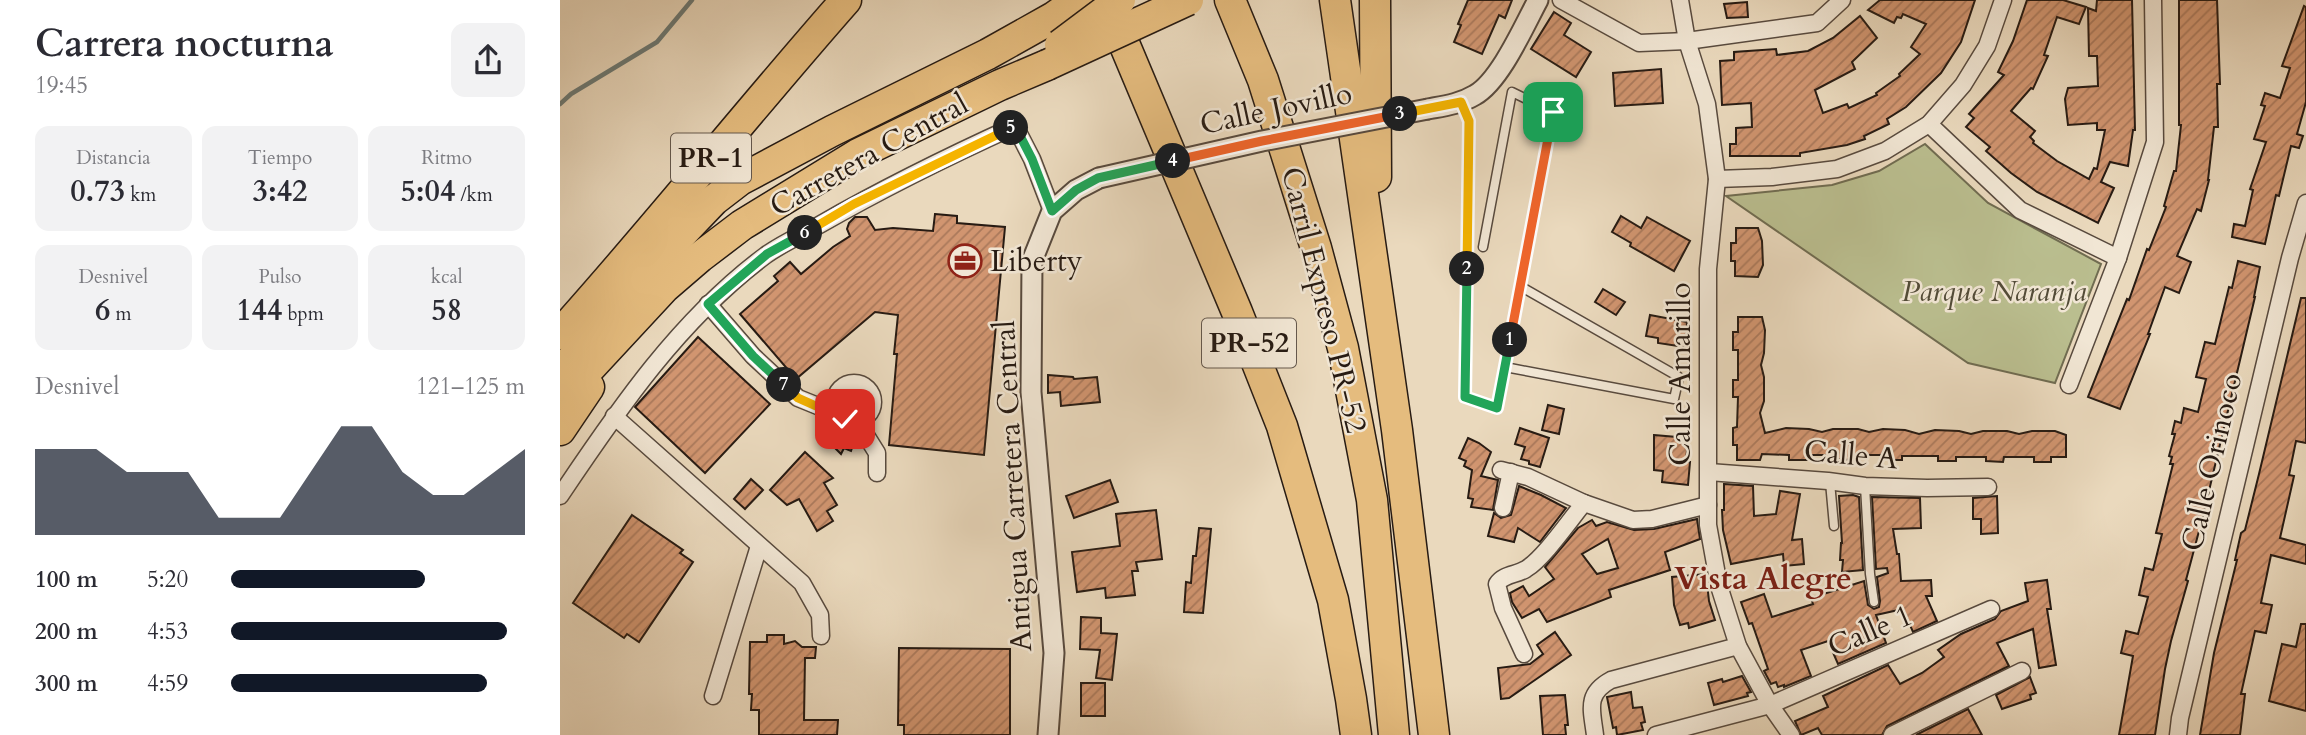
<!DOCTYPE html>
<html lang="es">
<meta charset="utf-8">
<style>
:root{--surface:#fff;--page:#f2f2f3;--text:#2b2b33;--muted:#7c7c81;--accent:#111827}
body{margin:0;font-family:Cardo,serif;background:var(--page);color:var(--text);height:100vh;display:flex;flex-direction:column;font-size:26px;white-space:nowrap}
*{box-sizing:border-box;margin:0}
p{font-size:23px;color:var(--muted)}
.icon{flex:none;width:38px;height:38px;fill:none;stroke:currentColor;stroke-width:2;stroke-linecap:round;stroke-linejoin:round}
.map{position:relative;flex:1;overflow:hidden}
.side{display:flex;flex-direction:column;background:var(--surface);width:560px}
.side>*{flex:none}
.pin{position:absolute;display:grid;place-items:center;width:60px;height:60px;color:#fff;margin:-30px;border-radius:14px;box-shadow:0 4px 10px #0006}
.km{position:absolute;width:35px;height:35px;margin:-18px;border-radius:50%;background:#222;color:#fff;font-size:19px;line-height:35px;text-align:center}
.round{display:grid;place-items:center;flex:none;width:74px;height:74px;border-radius:14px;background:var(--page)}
.headline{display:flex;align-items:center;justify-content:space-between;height:119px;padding:0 35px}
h1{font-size:38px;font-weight:600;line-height:52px}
.figures{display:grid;grid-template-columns:repeat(3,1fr);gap:10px;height:119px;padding:7px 35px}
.figures div{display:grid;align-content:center;border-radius:14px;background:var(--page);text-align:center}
.figures b{font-size:30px;font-weight:600}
.figures small{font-size:19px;font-weight:400}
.figures p{font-size:19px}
.chart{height:196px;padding:14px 35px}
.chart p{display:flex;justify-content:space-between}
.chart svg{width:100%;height:126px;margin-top:7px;fill:var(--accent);opacity:.7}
ul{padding:0 35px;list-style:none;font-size:23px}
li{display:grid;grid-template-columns:112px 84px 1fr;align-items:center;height:52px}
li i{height:18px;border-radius:9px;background:var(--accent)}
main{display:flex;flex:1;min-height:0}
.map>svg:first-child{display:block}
</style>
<main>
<section class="side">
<div class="headline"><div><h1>Carrera nocturna</h1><p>19:45</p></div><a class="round"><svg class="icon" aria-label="share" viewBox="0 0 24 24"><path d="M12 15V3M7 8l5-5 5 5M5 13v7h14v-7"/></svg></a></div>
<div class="figures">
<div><p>Distancia</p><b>0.73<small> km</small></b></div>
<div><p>Tiempo</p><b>3:42</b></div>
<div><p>Ritmo</p><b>5:04<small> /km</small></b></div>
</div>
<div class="figures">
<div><p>Desnivel</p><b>6<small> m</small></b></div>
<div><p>Pulso</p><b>144<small> bpm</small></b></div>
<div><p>kcal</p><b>58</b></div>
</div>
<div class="chart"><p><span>Desnivel</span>121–125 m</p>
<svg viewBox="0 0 160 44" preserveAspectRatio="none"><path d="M0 44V14L10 14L20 14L30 22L40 22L50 22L60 38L70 38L80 38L90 22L100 6L110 6L120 22L130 30L140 30L150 22L160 14V44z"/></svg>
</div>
<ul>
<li><b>100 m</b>5:20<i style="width:66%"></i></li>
<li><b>200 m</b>4:53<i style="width:94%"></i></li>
<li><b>300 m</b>4:59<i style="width:87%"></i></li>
</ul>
</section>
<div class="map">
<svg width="1746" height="735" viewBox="0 0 1746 735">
<defs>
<pattern id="building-hatch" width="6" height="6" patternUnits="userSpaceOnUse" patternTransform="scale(1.75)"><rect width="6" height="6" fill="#d19570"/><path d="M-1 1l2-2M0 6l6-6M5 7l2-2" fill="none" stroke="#aa795b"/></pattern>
</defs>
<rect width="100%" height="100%" fill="#ead9bd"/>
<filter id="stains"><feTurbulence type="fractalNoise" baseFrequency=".00286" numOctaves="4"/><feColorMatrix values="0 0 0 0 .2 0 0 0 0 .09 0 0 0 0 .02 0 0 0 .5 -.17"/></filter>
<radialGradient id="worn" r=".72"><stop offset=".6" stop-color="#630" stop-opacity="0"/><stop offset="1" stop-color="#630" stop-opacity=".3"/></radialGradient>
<polygon fill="#babe8f" stroke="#706c51" stroke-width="2" points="1365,144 1428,203 1541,264 1495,383 1408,363 1166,196 1272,185 1319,171"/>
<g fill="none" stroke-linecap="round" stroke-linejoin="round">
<polyline stroke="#6c7a76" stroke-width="4.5" points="0,104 11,94 97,42 132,0"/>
</g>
<g fill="url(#building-hatch)" stroke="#271b13" stroke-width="2" fill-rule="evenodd">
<polygon points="908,0 952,0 945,18 939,15 922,54 894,42 901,25 898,24"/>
<polygon points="1320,0 1415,0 1401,42 1381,73 1346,107 1327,119 1329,124 1304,136 1305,139 1287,145 1240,153 1240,156 1170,156 1170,144 1176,144 1176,128 1192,127 1191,103 1162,105 1160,61 1174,60 1174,52 1216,49 1217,55 1248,51 1273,38 1300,16 1317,38 1292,62 1295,69 1255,90 1263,113 1287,104 1289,108 1317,95 1316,93 1340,76 1339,74 1360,54 1351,47 1366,24 1343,14 1341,18 1337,17 1334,23 1308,10"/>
<polygon points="1467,0 1503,0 1526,7 1519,24 1497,17 1484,55 1488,56 1473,89 1471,88 1451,111 1475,131 1470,137 1474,141 1473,143 1497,161 1529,179 1534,168 1537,169 1545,130 1537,130 1537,123 1508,125 1505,99 1508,88 1538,86 1537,56 1529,56 1528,8 1536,11 1537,0 1572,0 1575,130 1573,130 1568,166 1550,162 1541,182 1554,188 1538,223 1477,192 1451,173 1426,151 1430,147 1406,127 1414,118 1409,114 1444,75 1438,72 1453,41"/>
<polygon points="1619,0 1657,0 1660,84 1657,84 1658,127 1654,127 1648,180 1649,180 1641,211 1637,209 1617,256 1631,262 1619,293 1605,287 1588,334 1590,334 1560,409 1528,397 1567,299 1569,300 1587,249 1589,250 1606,207 1604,206 1614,171 1616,171 1621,125 1619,125"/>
<polygon points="1187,2 1188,17 1167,18 1164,4"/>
<polygon points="1744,6 1746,7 1746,102 1737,134 1743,136 1739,148 1731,146 1719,196 1716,195 1705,244 1672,237 1674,224 1685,226 1693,190 1690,189 1706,142 1694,139 1705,106 1701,105 1705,93 1720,98 1730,68 1722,66"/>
<polygon points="994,12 1011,23 1004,35 1031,52 1016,77 971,49"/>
<polygon points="1101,69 1103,103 1055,106 1053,73"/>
<polygon points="375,214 397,216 397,223 445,227 424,455 329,445 337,354 334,354 338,315 315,312 236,379 180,314 218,281 214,276 230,262 241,274 273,247 290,236 287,229 289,223 295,217 307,217 315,230 333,228 373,231"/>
<polygon points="1061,216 1081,228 1087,217 1130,241 1114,271 1070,246 1071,243 1052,232"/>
<polygon points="1176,228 1198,228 1202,241 1203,265 1198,277 1175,276 1175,261 1171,261 1171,243 1176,243"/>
<polygon points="1678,261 1700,267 1694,297 1695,297 1643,516 1626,580 1628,581 1611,641 1605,669 1595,735 1559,735 1573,656 1561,653 1566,631 1578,634 1588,597 1579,595 1585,568 1593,570 1602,534 1596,533 1613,464 1610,464 1612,457 1609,456 1615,434 1612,434 1615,421 1621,423 1624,408 1638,412 1646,379 1636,377 1645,342 1655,344 1669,287 1672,288"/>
<polygon points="1043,289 1065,302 1056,315 1035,302"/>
<polygon points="1741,298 1746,298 1746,443 1736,441 1729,475 1734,476 1720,538 1746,545 1746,564 1711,555 1701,603 1712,605 1706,633 1695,631 1681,694 1685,694 1680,735 1640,735 1654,653 1677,560 1675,560 1681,533 1685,530 1699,474"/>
<polygon points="1090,315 1127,322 1125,347 1098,343 1098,338 1086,336"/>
<polygon points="1178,317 1202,317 1205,330 1204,353 1201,365 1204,377 1204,401 1200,413 1205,433 1226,428 1249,429 1262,432 1273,429 1298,429 1309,432 1323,429 1345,430 1359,434 1375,430 1399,431 1411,434 1423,431 1447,431 1459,434 1472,431 1495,431 1506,435 1506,457 1491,457 1491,462 1474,462 1474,457 1444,457 1443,462 1426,461 1426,457 1396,457 1396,461 1378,461 1378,456 1342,456 1342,460 1325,460 1324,455 1294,455 1294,460 1277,459 1277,455 1247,455 1247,460 1229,460 1229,455 1202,454 1200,460 1177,460 1177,445 1173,445 1173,428 1177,427 1178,397 1173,397 1173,380 1178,380 1178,350 1173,350 1173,332 1178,332"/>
<polygon points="138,337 210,404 145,473 75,407"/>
<polygon points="488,375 513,377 514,379 537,377 540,402 501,406 500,392 488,393"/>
<polygon points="988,405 1004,409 999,434 982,430"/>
<polygon points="281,427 295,438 291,451 284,448 281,454 266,439"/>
<polygon points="960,428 989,438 980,467 969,464 969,461 961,459 965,447 955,444"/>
<polygon points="1094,435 1128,438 1126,462 1130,462 1128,485 1102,482 1103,471 1094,470"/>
<polygon points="908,438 919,443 931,452 921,476 938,480 933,510 911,507 913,499 908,498 912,470 904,466 906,461 899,458"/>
<polygon points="245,452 273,478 264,483 277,505 267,511 273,521 257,531 239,499 227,505 210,490"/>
<polygon points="191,479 203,490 185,509 174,499"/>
<polygon points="550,480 558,502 514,518 506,496"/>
<polygon points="1164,484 1193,486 1194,516 1216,514 1220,491 1240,494 1232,540 1242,539 1244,564 1224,566 1223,554 1171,564 1163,530 1162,510 1164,510"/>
<polygon points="959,486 981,495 1006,508 980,542 958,528 954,542 928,536 934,513 941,518 951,515"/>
<polygon points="1293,495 1299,497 1303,570 1282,572 1283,560 1280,560 1281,543 1282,543 1279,496"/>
<polygon points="1437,496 1438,533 1421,534 1421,519 1413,519 1413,498"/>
<polygon points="1312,497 1360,498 1361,528 1333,529 1337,554 1339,554 1341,581 1371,580 1372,596 1366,596 1377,621 1353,632 1343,609 1316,615 1326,643 1278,664 1268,641 1241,650 1251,676 1224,687 1224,685 1218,687 1216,682 1211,684 1204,671 1208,669 1192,623 1189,624 1181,602 1204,594 1212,617 1253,604 1251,598 1304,581 1308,605 1314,609 1319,607 1320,601 1317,577 1328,573 1327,568 1316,569"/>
<polygon points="596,510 602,559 576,562 578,571 572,571 575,595 546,598 545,588 517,592 512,552 560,546 556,514"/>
<polygon points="72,515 123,550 120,553 133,562 79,642 67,634 64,638 13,603"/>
<path d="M1137 519 1140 539 1105 552 1110 570 1049 590 1051 597 987 622 979 609 962 618 952 602 950 593 963 586 969 596 994 579 985 567 1018 528 1032 520 1036 526 1047 522 1074 530 1094 529ZM1048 539 1058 568 1037 574 1022 554Z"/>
<polygon points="639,528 651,529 643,613 624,612 626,582 631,583 633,556 636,556"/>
<polygon points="1146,574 1149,601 1155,620 1129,628 1128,623 1120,625 1114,605 1112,577"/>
<polygon points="1487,580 1491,609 1487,609 1496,665 1479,668 1473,629 1437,643 1449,666 1327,726 1322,735 1262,735 1258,728 1241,735 1235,721 1268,707 1263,696 1328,665 1340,684 1362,673 1384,657 1378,650 1401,634 1435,619 1441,611 1468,601 1465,583"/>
<polygon points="521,617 541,618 541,633 557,634 552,680 536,678 540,650 520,649"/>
<polygon points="1741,624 1746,624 1746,711 1709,701 1722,644 1736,647"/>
<polygon points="995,632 1011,655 949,698 941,699 938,668 970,664 983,654 977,645"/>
<polygon points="207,635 224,635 224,644 235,641 242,647 256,647 255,658 245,658 244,720 278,720 277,735 199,735 199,710 191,710 192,694 189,694 190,642 207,642"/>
<polygon points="339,648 450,649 450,735 344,735 344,725 338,725"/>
<polygon points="1182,676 1191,692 1187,693 1188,696 1154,705 1148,683 1162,679 1163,682"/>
<polygon points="1470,677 1476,693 1470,695 1471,699 1442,709 1436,695"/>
<rect x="521" y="683" width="24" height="33"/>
<polygon points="1071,692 1073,708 1082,707 1085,722 1081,723 1083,730 1057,735 1056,727 1053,728 1047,697"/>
<polygon points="1005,695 1008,725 1005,725 1006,735 983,735 980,696"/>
<polygon points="1408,709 1422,735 1356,735"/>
</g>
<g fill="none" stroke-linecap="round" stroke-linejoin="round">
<defs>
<g id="service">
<polyline points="901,101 909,121 905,397 937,408 993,112 952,92 923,247"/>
<polyline points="945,367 1114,399 1119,377 960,286"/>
<polyline points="1270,482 1274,526"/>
<polyline points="1305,486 1310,574 1314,602"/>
</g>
<g id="minor">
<polyline points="1001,0 1079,43 1127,41 1257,23 1282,0"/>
<polyline points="1120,0 1127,41 1147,104 1157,179 1148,269 1148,525 1159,586 1178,646 1210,705 1231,735"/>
<polyline points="1369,124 1460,210 1558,258"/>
<polyline points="1157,179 1212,177 1277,169 1325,151 1369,124 1403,85 1427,46 1443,0"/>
<polyline points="148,304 193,356 238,398 280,415"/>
<circle cx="294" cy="402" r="19"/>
<polyline points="1509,385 1558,258 1595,142 1593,0"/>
<polyline points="54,416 242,583 260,615 261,636"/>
<polyline points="297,421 317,453 317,473"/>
<polyline points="941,470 968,477 1024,503 1073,520 1092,519 1148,505"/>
<polyline points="1149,472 1268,481 1305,486 1367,488 1428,487"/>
<path d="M0 496C59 408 120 319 206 255 223 243 243 234 261 224 324 188 389 156 455 126L472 159 492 211"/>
<polyline points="943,508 951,472"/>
<path d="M964 654 943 608 937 584C943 574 957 575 966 569 984 558 1009 521 1024 503"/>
<polyline points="153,696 199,546"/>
<path d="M1035 735C1032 710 1025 694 1051 680L1178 646"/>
<polyline points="1096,735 1210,705 1431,609"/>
<polyline points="1332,735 1462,671"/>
<polyline points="1618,735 1620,718 1730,258 1746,203"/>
</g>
<g id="tertiary">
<path d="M868 109C884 106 900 104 915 95 940 81 964 26 978 0"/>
<polyline points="488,735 494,653 471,392 472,261 492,211 516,190 539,178"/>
</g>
<g id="motorway">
<polyline points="670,0 703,80 756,248 783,348 812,500 834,735"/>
<polyline points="775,0 837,430 874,735"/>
<polyline points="815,0 816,177"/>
<polyline points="550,10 677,312 722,426 773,600 791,699 796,735"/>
<path d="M0 334C98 225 189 110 286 0"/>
<polyline points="0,374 58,302 89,268 154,200 180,180 272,131 428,54 494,17 518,0"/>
<polyline points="0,400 104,288 140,257 182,225 298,154 440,85 487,65"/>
<polyline points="0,430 29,387"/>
</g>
</defs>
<use href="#service" stroke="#584a3e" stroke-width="11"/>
<use href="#minor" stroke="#584a3e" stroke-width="19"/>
<use href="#tertiary" stroke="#584a3e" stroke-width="23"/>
<use href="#motorway" stroke="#271b13" stroke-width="33"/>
<use href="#service" stroke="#f1e6d4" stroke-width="8"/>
<use href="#minor" stroke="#f1e6d4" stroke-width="16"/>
<use href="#tertiary" stroke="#f1e6d4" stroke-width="19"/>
<use href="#motorway" stroke="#e5bc7e" stroke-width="30"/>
<defs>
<polyline id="tertiary-bridge" points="539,178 702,141 868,109"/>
<g id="motorway-bridge">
<polyline points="500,45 560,0"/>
<polyline points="487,65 628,0"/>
</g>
</defs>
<use href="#tertiary-bridge" stroke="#584a3e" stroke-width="23" stroke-linecap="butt"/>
<use href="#motorway-bridge" stroke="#271b13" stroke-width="33" stroke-linecap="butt"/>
<use href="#tertiary-bridge" stroke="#f1e6d4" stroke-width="19"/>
<use href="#motorway-bridge" stroke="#e5bc7e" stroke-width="30"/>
</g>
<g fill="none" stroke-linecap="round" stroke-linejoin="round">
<defs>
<polyline id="split-1" points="950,340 993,112"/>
<polyline id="split-2" points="907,269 905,397 937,408 950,340"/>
<polyline id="split-3" points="840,114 901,102 909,121 907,269"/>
<polyline id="split-4" points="613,161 702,141 840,114"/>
<polyline id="split-5" points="451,128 455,126 472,159 492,211 516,190 538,178 613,161"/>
<polyline id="split-6" points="245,233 294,204 451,128"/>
<polyline id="split-7" points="224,385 193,356 148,304 207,254 245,233"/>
<polyline id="split-8" points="224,385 238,398 285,419"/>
</defs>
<use href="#split-1" stroke="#fff" stroke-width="14"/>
<use href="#split-2" stroke="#fff" stroke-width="14"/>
<use href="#split-3" stroke="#fff" stroke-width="14"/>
<use href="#split-4" stroke="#fff" stroke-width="14"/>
<use href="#split-5" stroke="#fff" stroke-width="14"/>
<use href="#split-6" stroke="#fff" stroke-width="14"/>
<use href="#split-7" stroke="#fff" stroke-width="14"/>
<use href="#split-8" stroke="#fff" stroke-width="14"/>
<use href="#split-1" stroke="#f0652b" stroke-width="9"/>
<use href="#split-2" stroke="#22a559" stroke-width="9"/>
<use href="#split-3" stroke="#f5b400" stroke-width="9"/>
<use href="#split-4" stroke="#f0652b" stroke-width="9"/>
<use href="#split-5" stroke="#22a559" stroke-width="9"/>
<use href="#split-6" stroke="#f5b400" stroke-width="9"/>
<use href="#split-7" stroke="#22a559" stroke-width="9"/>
<use href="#split-8" stroke="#f5b400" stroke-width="9"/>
</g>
<defs>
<symbol id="office-ring" viewBox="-11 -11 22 22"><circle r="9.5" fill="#f1e6d4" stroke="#8f2418" stroke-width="1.5"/><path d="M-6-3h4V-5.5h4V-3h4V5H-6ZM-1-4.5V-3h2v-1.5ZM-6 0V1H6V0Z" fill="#8f2418"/></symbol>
</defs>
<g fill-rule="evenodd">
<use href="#office-ring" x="386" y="242" width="38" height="38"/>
</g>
<g text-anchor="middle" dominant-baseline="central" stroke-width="5" stroke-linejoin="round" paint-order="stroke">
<g fill="#f1e6d4" stroke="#64584d" stroke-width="2">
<rect x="111" y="133.5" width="80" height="49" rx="5"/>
<rect x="642" y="318.5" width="94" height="49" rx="5"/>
</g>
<g font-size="28" font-weight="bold" fill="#271b13">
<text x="151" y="158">PR-1</text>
<text x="689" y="343">PR-52</text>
</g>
<g font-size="30" fill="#271b13" stroke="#f1e6d4">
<text transform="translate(716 109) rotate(-12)">Calle Jovillo</text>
<text transform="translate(309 155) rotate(-29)">Carretera Central</text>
<text transform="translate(764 300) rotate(76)">Carril Expreso PR-52</text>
<text transform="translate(1120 374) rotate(-90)">Calle Amarillo</text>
<text transform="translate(1291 455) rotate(5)">Calle A</text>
<text transform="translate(1652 462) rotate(-77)">Calle Orinoco</text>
<text transform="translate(453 486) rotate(-93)">Antigua Carretera Central</text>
<text transform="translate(1310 631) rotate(-23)">Calle 1</text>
</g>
<g font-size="30" fill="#271b13" stroke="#f1e6d4" text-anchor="start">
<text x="430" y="261">Liberty</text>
</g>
<g font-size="30" font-style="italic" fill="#534c38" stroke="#f1e6d4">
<text x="1434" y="291">Parque Naranja</text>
</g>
<g font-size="32" font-weight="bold" fill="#7a1f14" stroke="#f1e6d4">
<text x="1203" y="579">Vista Alegre</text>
</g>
</g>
<rect width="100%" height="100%" filter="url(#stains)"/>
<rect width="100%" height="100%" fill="url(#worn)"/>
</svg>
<div class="pin" style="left:993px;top:112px;background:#1e9e55"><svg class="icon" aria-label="arrive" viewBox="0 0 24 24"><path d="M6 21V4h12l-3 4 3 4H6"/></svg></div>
<div class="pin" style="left:285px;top:419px;background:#d93025"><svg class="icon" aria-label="check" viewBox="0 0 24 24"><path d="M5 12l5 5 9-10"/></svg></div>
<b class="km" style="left:950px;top:340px">1</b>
<b class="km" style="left:907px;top:269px">2</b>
<b class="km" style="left:840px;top:114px">3</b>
<b class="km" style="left:613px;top:161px">4</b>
<b class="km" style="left:451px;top:128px">5</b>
<b class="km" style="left:245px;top:233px">6</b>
<b class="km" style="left:224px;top:385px">7</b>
</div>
</main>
